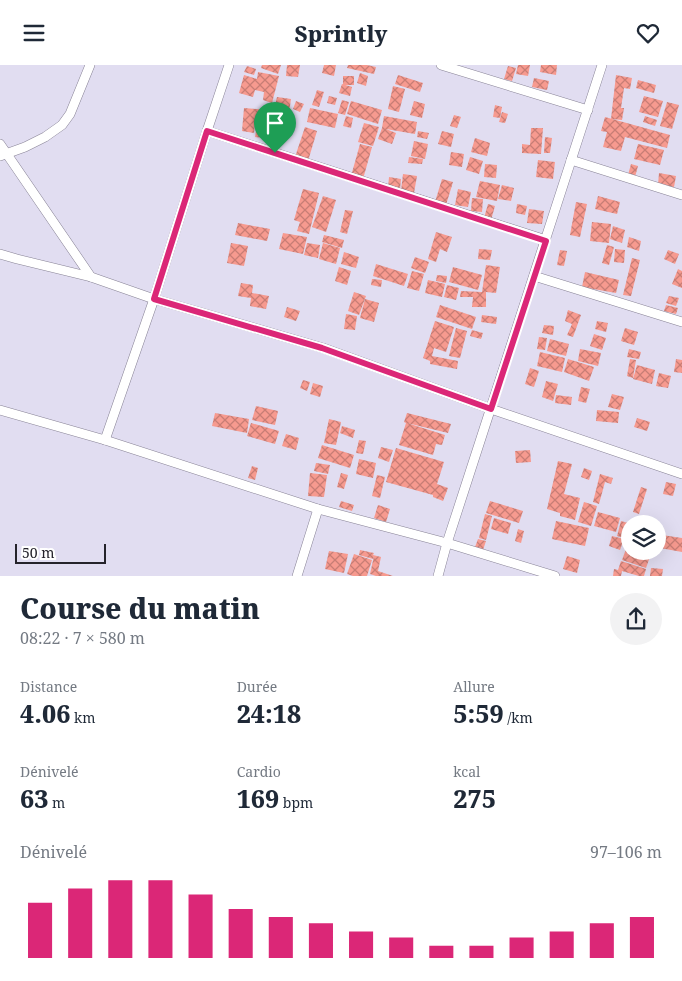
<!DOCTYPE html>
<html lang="fr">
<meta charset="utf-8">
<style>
:root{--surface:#fff;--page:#f2f2f3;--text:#1f2937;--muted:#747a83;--accent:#db2777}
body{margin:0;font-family:"Noto Serif",serif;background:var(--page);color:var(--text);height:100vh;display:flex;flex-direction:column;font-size:19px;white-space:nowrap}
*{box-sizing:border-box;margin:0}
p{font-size:16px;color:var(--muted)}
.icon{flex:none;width:28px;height:28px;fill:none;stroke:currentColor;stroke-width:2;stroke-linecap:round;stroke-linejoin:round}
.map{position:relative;height:511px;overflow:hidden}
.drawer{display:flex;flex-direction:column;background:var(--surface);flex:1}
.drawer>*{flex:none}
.tools{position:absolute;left:621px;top:450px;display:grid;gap:10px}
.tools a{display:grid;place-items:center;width:45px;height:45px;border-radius:50%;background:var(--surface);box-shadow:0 5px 20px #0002;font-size:25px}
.scale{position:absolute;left:15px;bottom:12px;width:91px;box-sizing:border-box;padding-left:5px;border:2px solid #25232b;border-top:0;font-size:14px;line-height:18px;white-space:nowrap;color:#25232b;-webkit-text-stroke:4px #fff;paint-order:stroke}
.pin{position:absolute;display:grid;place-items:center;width:42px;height:42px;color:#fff;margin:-51px -21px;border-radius:50% 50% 50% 0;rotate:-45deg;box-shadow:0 0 5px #0007}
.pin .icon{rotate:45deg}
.round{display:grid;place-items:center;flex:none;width:52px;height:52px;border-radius:26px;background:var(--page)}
.head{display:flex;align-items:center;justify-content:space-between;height:85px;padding:0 20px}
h1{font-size:28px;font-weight:800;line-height:38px}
.metrics{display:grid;grid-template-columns:repeat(3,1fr);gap:8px;height:85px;padding:5px 20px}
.metrics div{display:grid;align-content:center}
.metrics b{font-size:25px;font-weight:800}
.metrics small{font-size:14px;font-weight:400}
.metrics p{font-size:14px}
.chart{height:140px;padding:10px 20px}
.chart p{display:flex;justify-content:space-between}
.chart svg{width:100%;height:90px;margin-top:5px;stroke:var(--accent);stroke-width:6}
header{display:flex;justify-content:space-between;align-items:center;height:65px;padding:0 20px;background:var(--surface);font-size:22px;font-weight:800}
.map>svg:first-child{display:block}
</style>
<header><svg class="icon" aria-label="menu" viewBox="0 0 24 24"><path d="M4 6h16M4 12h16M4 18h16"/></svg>Sprintly<svg class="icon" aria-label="heart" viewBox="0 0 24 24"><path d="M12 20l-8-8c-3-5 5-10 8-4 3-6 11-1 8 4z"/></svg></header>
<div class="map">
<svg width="682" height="511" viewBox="0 0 682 511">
<defs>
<pattern id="building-cross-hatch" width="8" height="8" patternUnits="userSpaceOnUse" patternTransform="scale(1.25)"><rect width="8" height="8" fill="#f79a8f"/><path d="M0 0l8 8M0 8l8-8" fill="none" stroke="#c87d75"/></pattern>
</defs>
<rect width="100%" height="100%" fill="#e1ddf1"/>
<g fill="url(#building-cross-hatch)">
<polygon points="262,0 281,0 278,9 261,3"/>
<polygon points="287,0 300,0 298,12 286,11"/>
<polygon points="324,0 336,0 334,11 322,8"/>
<polygon points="348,0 367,0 376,2 374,9 347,3"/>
<polygon points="518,0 530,0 528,11 516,9"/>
<polygon points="541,0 557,0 556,10 540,7"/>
<polygon points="247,1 256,4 254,10 244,7"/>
<polygon points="508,1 516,3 512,16 504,14"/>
<polygon points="258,7 279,11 272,38 263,35 264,27 255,25 253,32 239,28 244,10 257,14"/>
<polygon points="360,8 368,11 366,21 357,18"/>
<polygon points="398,10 423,18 420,27 395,19"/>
<polygon points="616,10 632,13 630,24 624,23 621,43 624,43 622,55 611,54"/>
<rect x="343" y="11" width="11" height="9"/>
<polygon points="534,13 549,16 547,25 532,22"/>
<polygon points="638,15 656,20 654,28 636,23"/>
<polygon points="342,19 352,22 350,31 339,28"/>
<polygon points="393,21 405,24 399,47 388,44"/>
<polygon points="317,25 324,27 319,42 312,40"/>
<polygon points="329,31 337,33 335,40 327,38"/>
<polygon points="644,31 663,36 658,52 639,47"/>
<polygon points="277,32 291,34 289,48 274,45"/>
<polygon points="342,35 349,37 345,50 338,48"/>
<polygon points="296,36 304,39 300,47 293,44"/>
<polygon points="351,36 382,45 378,59 347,49"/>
<polygon points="414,36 425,39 422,53 410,50"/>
<polygon points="667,37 679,40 672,64 660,61"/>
<polygon points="495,40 502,42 500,53 493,52"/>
<polygon points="244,43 267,45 265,59 255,58 254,68 242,66"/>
<polygon points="310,43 338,49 335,63 307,57"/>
<polygon points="502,47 508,49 505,58 499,57"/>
<polygon points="454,50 461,52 457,63 450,61"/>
<polygon points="346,51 353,53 351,63 343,61"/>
<polygon points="384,51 417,57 415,69 386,64 396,68 392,79 378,74 382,63"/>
<polygon points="645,51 657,55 655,61 643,57"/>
<polygon points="605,52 670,70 667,83 625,72 621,86 603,82 607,67 601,66"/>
<polygon points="364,58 379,62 373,81 358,77"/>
<polygon points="257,61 265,62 263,73 255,72"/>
<polygon points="305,62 317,66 308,96 295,92"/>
<polygon points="531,63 543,63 541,89 522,88 522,79 530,80"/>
<polygon points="418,66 429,68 427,74 417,72"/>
<polygon points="442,66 454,69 451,82 438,79"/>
<polygon points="545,72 552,73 550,88 544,88"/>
<polygon points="475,73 490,78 487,91 471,87"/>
<polygon points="414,76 428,79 425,94 411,91"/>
<polygon points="360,79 372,82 363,114 351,111"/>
<polygon points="638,79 664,85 660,100 634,94"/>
<polygon points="451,87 464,89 462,102 449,100"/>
<polygon points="409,92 423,94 422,99 408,98"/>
<polygon points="470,92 483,96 479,109 466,105"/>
<polygon points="538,95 555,97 553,114 536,112"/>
<polygon points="485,99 497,100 496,113 484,112"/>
<polygon points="631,99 638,101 635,112 628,110"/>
<polygon points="659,108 676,111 674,122 658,120"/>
<polygon points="403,109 417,111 414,128 401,126"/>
<polygon points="389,112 401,114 400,124 388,123"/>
<polygon points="442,114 453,117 446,140 435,137"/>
<polygon points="480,116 500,120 497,136 476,132"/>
<polygon points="502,120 514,123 511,136 498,134"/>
<polygon points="303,124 319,128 309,169 297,166 300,157 294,155"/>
<polygon points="458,124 471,127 468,142 455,140"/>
<polygon points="323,131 336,135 326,167 312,162"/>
<polygon points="598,131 620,137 617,149 595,144"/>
<polygon points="472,133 483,134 482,147 471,146"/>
<polygon points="576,137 587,139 580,172 570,170"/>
<polygon points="488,139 495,141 491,155 484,153"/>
<polygon points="517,139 527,141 525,150 516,148"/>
<polygon points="529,144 544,146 542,159 527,158"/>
<polygon points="345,145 353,146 347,169 340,167"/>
<polygon points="592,157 611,159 609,178 590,176"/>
<polygon points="238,158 270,164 267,176 235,170"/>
<polygon points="613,161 625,165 622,178 610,174"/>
<polygon points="436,167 452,172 447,187 440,184 436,197 428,194"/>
<polygon points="283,168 307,172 303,189 279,184"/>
<polygon points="324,170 344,175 342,183 322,177"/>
<polygon points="629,172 641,176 639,186 627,182"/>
<polygon points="231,178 248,181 244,201 227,198"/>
<polygon points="307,178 320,180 318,193 304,190"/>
<polygon points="323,178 340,183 336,199 319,194"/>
<polygon points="607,180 614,182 609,200 602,198"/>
<polygon points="479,184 492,185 490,195 478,194"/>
<polygon points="615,184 625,185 624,198 614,197"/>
<polygon points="560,185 567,186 564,201 557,200"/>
<polygon points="668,185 679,189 675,199 664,194"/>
<polygon points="344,187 359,192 356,203 341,199"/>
<polygon points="415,192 429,197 425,208 411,203"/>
<polygon points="632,193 640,195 631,231 623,230"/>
<polygon points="376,199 408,209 404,221 373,211"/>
<polygon points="486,200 500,202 496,228 486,227 486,242 472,242 473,232 460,232 461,226 482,227"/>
<polygon points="339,202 351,206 347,220 335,216"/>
<polygon points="453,202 482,210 478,225 449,217"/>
<polygon points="678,204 682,206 682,223 672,219"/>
<polygon points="412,206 424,209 419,226 407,223"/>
<polygon points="585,207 619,215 616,228 582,222"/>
<polygon points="437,210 447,211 446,218 436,216"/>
<polygon points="372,214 382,215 381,222 371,220"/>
<polygon points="428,215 445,219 442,232 425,228"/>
<polygon points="241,218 253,220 252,228 269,231 266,244 250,241 251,233 238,231"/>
<polygon points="447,220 459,223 456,235 444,232"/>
<polygon points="354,227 366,231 359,250 348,246"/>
<polygon points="669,231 679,233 676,241 666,238"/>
<polygon points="365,234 379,238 374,257 360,253"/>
<polygon points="440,240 476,252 472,264 436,252"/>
<polygon points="666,240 678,243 676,249 664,246"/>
<polygon points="287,242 300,246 296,256 284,252"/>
<polygon points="568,245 581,250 573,272 567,270 572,259 565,256"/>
<polygon points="346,249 357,251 355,265 344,264"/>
<polygon points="482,250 497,252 496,259 481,257"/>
<polygon points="435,256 454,262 446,287 434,283 432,291 458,296 457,304 430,299 430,296 423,293"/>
<polygon points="597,256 608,258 606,267 595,264"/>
<polygon points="544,260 554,261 553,270 542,268"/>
<polygon points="456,263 467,266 460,293 449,291"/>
<polygon points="625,263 638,267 634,280 621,276"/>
<polygon points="472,265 483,268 481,274 470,271"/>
<polygon points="594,269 606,273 602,285 590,281"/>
<polygon points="539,272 547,273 545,285 537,284"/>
<polygon points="550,274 569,279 566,291 547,286"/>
<polygon points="580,284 601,288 598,301 578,296"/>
<polygon points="629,284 641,287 639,294 627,292"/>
<polygon points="540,287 565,293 562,307 537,301"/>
<polygon points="568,294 594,302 589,316 564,307"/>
<polygon points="630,294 636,295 633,313 627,311"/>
<polygon points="676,294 682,295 682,308 674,307"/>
<polygon points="637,300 655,305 652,319 633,314"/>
<polygon points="530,303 539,306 534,322 525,319"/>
<polygon points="659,308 671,311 668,323 656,321"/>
<polygon points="303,315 310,317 307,326 300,323"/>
<polygon points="546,316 558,319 553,336 542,332"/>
<polygon points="313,318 323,321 320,332 310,329"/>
<polygon points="581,322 590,324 586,338 578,336"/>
<polygon points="612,329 624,332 620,345 608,342"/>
<polygon points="556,330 572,332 571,340 555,338"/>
<polygon points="256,341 278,346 275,360 252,355"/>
<polygon points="597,345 619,347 618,358 596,356"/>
<polygon points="215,348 249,354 247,368 212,361"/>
<polygon points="407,348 451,359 448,368 407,358 445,370 442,380 436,379 433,390 399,380 406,358 404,357"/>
<polygon points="637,353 650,357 647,366 634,362"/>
<polygon points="329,354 341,357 336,380 324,378"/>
<polygon points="251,358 279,366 275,379 247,371"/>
<polygon points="342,361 355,365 353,373 340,368"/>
<polygon points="286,369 299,373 296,385 282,381"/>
<polygon points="359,375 366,376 363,389 356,388"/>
<polygon points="322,380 354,390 350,403 318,393"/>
<polygon points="381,382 393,385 389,397 378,393"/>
<polygon points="396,383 444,397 437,419 448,423 443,436 433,432 433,430 386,417"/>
<polygon points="530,385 531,397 516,398 515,386"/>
<polygon points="359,394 376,398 373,413 356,409"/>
<polygon points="558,396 572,399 564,429 580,433 575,455 560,451 560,448 547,444"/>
<polygon points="316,398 330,400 328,409 314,406"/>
<polygon points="252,401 258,403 255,415 248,413"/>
<polygon points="584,403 592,406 589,415 581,412"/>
<polygon points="310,408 327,410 324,432 308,431"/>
<polygon points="341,408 348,410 344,424 337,422"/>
<polygon points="600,409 613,413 611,419 605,417 599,439 593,437"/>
<polygon points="377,410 385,412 380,433 372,431"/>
<polygon points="666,417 676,419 673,431 663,429"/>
<polygon points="641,422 647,424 639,449 633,447"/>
<polygon points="341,436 354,440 352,446 339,442"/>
<polygon points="490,436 523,446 519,458 486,448"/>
<polygon points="584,437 597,441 591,461 578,457"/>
<polygon points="378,440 390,444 386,457 374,453"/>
<polygon points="598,447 620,453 616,467 594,461"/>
<polygon points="485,449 492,451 486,475 479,473"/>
<polygon points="494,453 511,458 508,469 491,464"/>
<polygon points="556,456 589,463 585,481 552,474"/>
<polygon points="621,456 628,458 624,473 617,471"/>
<polygon points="518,464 524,466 521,478 515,476"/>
<polygon points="662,470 682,473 682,487 660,483"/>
<polygon points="612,471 624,474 620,485 609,481"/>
<polygon points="630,473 630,486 652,486 646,503 622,495"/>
<polygon points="478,474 486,476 483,485 475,482"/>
<polygon points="360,485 374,488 373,490 381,492 378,506 393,511 376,511 370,509 374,491 373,494 359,490"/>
<polygon points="329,486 348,489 344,508 325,504"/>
<polygon points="354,489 372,495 367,511 353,511 347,509"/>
<polygon points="567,491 580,495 577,508 563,504"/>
<polygon points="621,496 646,504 644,511 639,511 622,506 621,511 613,511 614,504 618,505"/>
<polygon points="651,503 663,504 662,511 650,511"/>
</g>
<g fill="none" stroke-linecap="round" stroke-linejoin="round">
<defs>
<g id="street">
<polyline points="441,0 588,45"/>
<polyline points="207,66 546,175"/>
<polyline points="0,79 91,212"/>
<polyline points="0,91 25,82 45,72 62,60 70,49 90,0"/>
<polyline points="571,95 682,130"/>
<polyline points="0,189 17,194 91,212 154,234 323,283 491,344 682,409"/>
<polyline points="534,211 682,257"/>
<polyline points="0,345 105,375 318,444 447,478 555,511"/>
<polyline points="105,375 154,234 207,66 229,0"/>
<polyline points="297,511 318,444"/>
<polyline points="438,511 447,478 602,0"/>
</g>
</defs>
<use href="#street" stroke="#888396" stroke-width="10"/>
<use href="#street" stroke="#fff" stroke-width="9"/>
</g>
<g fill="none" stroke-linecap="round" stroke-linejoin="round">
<defs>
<polygon id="route" points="207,66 546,176 491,344 322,283 154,234"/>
</defs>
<use href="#route" stroke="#fff" stroke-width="10"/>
<use href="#route" stroke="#db2777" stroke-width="6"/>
</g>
</svg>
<div class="tools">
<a><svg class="icon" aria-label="layers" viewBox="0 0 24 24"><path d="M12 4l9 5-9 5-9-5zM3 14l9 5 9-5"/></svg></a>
</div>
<div class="scale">50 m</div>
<div class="pin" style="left:275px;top:88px;background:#1e9e55"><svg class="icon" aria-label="arrive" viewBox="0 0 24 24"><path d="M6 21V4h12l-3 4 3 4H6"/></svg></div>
</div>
<section class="drawer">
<div class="head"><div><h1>Course du matin</h1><p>08:22 · 7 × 580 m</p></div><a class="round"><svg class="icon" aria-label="share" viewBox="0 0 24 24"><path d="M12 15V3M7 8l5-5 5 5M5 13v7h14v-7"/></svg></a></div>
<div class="metrics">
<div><p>Distance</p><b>4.06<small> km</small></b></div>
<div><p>Durée</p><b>24:18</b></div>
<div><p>Allure</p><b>5:59<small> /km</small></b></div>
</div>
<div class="metrics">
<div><p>Dénivelé</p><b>63<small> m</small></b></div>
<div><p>Cardio</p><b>169<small> bpm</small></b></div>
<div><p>kcal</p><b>275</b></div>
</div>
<div class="chart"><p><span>Dénivelé</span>97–106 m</p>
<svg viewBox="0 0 160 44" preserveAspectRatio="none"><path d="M5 44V17M15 44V10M25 44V6M35 44V6M45 44V13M55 44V20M65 44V24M75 44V27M85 44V31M95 44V34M105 44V38M115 44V38M125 44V34M135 44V31M145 44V27M155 44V24"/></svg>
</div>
</section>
